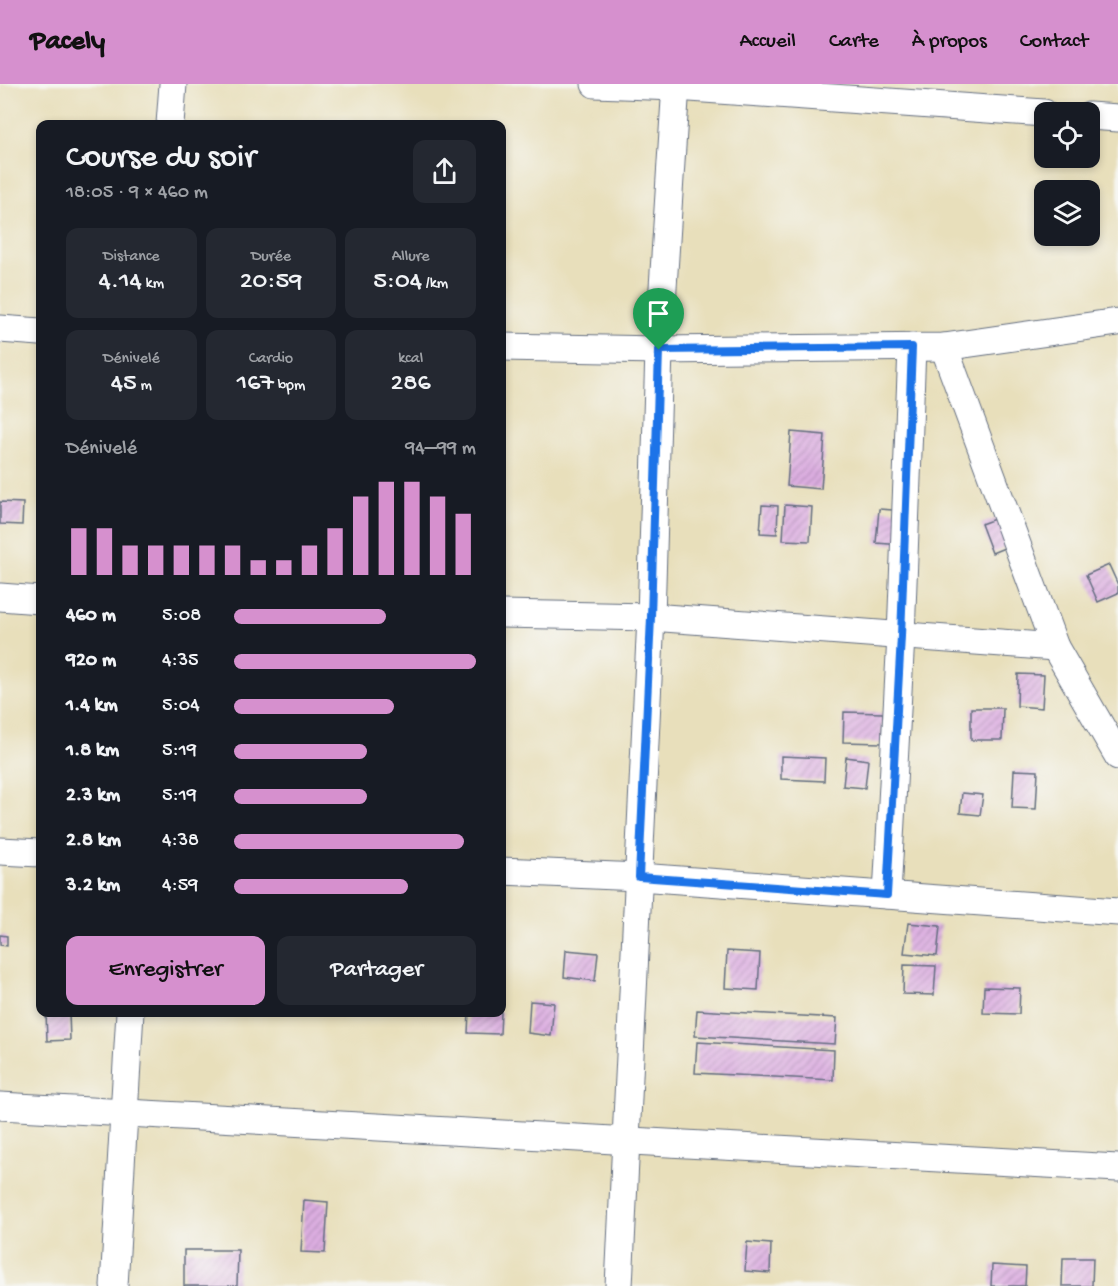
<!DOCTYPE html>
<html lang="fr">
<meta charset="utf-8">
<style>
:root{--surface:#171b24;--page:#242831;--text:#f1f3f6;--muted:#9ea1a6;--accent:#d690ce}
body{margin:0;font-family:"Gochi Hand",sans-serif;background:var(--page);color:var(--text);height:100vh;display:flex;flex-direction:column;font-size:22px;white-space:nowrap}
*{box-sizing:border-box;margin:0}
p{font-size:20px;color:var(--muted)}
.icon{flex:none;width:33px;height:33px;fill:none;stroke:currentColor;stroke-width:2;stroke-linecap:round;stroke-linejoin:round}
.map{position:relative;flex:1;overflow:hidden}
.details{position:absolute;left:36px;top:36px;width:470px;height:897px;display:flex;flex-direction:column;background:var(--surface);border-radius:12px;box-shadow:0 3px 9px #0003}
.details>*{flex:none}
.tools{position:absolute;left:1034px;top:18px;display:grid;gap:12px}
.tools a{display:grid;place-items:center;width:66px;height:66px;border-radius:12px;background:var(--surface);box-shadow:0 3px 9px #0003;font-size:30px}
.pin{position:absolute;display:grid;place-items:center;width:51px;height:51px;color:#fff;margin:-62px -26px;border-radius:50% 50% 50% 0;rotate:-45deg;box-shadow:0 0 6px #0007}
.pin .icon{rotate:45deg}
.round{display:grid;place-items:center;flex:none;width:63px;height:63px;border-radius:12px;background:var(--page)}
.overview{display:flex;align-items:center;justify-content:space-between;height:102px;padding:0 30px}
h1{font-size:33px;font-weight:600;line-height:45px}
.stats{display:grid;grid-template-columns:repeat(3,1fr);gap:9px;height:102px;padding:6px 30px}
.stats div{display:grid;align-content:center;border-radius:12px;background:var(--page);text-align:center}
.stats b{font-size:26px;font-weight:600}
.stats small{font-size:16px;font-weight:400}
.stats p{font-size:16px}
.chart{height:168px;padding:12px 30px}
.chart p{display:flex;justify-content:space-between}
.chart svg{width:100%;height:108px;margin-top:6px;stroke:var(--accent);stroke-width:6}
.button{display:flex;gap:12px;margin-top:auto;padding:12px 30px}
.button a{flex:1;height:69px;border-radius:12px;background:var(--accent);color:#111;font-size:24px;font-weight:600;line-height:69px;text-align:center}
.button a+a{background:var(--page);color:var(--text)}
ul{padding:0 30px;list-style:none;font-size:20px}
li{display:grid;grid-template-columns:96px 72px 1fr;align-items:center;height:45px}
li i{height:15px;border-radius:8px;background:var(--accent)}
header{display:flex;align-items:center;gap:36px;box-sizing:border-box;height:84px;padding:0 30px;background:var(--accent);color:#111}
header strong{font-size:28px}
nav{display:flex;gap:33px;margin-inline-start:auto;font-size:21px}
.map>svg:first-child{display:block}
</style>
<header>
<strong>Pacely</strong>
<nav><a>Accueil</a><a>Carte</a><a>À propos</a><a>Contact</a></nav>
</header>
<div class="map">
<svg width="1118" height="1202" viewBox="0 0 1118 1202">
<defs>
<pattern id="building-hatch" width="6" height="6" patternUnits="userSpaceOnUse" patternTransform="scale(1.5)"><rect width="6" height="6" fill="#ddaee1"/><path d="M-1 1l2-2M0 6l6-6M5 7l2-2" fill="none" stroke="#b28eba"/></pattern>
</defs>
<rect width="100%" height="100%" fill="#f6f6f2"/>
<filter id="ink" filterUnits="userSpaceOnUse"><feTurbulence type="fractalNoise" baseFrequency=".0167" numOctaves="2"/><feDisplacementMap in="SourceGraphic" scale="12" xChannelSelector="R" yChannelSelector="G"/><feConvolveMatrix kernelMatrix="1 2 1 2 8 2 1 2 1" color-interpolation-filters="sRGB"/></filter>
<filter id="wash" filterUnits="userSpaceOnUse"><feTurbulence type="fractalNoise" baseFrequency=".008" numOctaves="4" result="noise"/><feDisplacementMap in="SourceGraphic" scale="24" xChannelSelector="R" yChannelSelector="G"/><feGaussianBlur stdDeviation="1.35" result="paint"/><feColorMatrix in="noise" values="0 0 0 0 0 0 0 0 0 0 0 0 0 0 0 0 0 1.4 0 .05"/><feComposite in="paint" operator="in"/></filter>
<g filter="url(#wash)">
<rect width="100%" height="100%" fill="#e8dfbb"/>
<g id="blocks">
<g fill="url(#building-hatch)">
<polygon points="791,348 825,351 821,405 787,402"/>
<polygon points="0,418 23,419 22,441 0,440"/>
<polygon points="762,421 778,422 777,450 760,449"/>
<polygon points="785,421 812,423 810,457 783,456"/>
<polygon points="879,425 906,427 903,461 876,459"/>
<polygon points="1008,430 1019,458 992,469 981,440"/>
<polygon points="1109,481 1118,501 1118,509 1098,518 1086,491"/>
<polygon points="1018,590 1044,591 1042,624 1017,622"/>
<polygon points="971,624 1003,624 1002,656 971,656"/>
<polygon points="844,628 883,629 882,659 843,658"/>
<polygon points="781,672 825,674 824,697 781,695"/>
<polygon points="846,673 868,676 865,704 843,702"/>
<polygon points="1014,686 1038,687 1036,725 1012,724"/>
<polygon points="962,709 983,711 980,731 960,729"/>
<polygon points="908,839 940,842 937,872 904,869"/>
<polygon points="0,851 7,852 7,862 0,861"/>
<polygon points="566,866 598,869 595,897 564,893"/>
<polygon points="727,867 760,869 758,906 725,904"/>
<polygon points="904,881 936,882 934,911 903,910"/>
<polygon points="984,903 1020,904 1019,930 983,929"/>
<polygon points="530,917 554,919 551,952 528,949"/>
<polygon points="697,926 837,934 835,960 695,952"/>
<polygon points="46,928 69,928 70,956 47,957"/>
<polygon points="469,928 501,928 500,950 468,949"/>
<polygon points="697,958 834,966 833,996 695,989"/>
<polygon points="304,1116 328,1118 325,1169 301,1168"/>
<polygon points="747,1158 771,1160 770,1189 745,1187"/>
<polygon points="184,1166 238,1166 237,1202 184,1202"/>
<polygon points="1063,1174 1093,1174 1092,1202 1062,1202"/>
<polygon points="992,1181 1026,1183 1025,1202 991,1202"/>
</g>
</g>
</g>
<g filter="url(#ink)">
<use href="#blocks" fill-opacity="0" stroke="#636d7f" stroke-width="1.5"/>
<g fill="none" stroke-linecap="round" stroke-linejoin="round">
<defs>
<g id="minor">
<polyline points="595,0 676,3 1044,29"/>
<polyline points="1089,32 1118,34"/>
<polyline points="170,40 173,0"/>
<polyline points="0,245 40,248"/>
<polyline points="501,263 659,266 944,263 1118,238"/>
<polyline points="944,263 1055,563 1118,672"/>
<polyline points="0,513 40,516"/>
<polyline points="501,530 651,533 1055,563"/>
<polyline points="0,767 40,769"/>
<polyline points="501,787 639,793 1118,828"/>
<polyline points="887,811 901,552 912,263"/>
<polyline points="0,1022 1118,1084"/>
<polyline points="114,1202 130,928"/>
<polyline points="619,1202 651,533 659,266 676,0"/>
</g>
</defs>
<use href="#minor" stroke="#636d7f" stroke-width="29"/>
<use href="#minor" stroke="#fff" stroke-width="27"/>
</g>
</g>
<g fill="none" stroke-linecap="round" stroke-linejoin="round" filter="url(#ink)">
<defs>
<polygon id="route" points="912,263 901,552 887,811 639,793 651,533 659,266"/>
</defs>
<use href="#route" stroke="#fff" stroke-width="12"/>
<use href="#route" stroke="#1a73e8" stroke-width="8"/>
</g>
</svg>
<div class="tools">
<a><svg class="icon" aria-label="locate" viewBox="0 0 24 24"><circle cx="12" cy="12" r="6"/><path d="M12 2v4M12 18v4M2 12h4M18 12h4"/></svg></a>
<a><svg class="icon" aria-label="layers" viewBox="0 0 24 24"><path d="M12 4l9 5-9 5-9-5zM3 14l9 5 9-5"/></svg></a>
</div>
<div class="pin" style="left:659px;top:266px;background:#1e9e55"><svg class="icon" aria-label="arrive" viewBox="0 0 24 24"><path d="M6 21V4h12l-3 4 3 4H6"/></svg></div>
<section class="details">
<div class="overview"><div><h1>Course du soir</h1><p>18:05 · 9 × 460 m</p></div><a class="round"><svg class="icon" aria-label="share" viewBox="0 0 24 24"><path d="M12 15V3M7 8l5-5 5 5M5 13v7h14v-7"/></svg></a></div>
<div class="stats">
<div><p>Distance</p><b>4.14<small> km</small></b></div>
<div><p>Durée</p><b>20:59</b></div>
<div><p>Allure</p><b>5:04<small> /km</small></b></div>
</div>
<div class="stats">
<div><p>Dénivelé</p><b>45<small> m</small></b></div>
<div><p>Cardio</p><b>167<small> bpm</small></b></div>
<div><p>kcal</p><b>286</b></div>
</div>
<div class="chart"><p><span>Dénivelé</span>94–99 m</p>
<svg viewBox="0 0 160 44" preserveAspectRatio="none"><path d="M5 44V25M15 44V25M25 44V32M35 44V32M45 44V32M55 44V32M65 44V32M75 44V38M85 44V38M95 44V32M105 44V25M115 44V12M125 44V6M135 44V6M145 44V12M155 44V19"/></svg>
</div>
<ul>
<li><b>460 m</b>5:08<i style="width:63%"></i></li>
<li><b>920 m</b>4:35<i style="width:100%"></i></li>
<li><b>1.4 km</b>5:04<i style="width:66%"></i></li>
<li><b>1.8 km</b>5:19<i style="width:55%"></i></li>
<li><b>2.3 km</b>5:19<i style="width:55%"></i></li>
<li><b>2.8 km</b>4:38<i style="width:95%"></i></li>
<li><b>3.2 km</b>4:59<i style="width:72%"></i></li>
</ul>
<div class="button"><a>Enregistrer</a><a>Partager</a></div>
</section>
</div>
